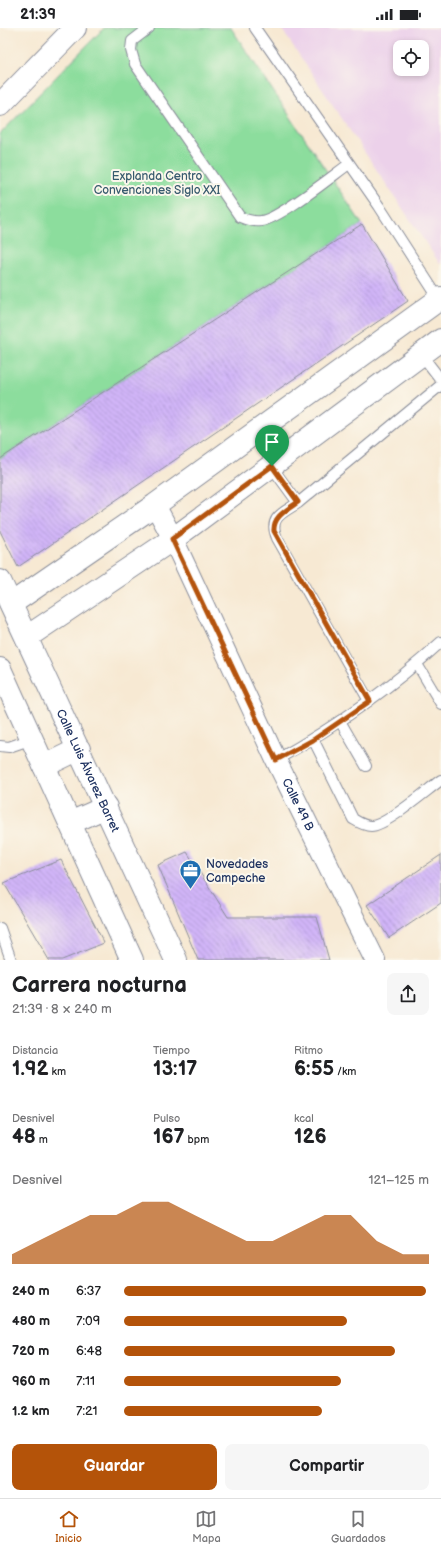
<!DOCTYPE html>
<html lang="es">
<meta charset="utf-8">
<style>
:root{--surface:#fff;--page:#f6f6f6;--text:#202124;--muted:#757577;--line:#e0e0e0;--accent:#b45309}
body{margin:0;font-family:"Balsamiq Sans",sans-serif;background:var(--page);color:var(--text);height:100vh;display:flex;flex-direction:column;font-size:15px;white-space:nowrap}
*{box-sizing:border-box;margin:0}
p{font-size:13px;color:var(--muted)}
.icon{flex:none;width:22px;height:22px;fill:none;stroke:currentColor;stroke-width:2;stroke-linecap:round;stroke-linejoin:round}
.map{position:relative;height:932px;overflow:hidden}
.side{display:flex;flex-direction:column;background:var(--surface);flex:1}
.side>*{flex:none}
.buttons{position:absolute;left:393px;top:12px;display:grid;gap:8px}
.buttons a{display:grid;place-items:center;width:36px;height:36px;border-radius:8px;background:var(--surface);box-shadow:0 2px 6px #0003;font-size:20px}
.pin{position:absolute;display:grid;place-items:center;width:34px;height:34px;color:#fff;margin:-41px -17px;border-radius:50% 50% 50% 0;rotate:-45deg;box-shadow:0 0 4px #0007}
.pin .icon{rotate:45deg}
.round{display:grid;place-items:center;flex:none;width:42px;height:42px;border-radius:8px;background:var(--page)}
.headline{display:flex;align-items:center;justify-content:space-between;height:68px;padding:0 12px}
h1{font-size:22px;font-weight:700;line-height:30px}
.figures{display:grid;grid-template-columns:repeat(3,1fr);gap:6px;height:68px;padding:4px 12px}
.figures div{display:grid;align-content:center}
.figures b{font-size:20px;font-weight:700}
.figures small{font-size:11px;font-weight:400}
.figures p{font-size:11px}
.chart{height:112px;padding:8px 12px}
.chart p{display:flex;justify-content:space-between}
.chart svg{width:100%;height:72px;margin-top:4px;fill:var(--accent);opacity:.7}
.button{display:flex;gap:8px;margin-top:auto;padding:8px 12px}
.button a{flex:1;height:46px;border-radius:8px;background:var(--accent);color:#fff;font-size:16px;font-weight:700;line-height:46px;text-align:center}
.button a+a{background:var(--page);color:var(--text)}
ul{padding:0 12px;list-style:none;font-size:13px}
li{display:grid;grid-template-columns:64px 48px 1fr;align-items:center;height:30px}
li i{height:10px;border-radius:5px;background:var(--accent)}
.status{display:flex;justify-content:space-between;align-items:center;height:28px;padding:0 20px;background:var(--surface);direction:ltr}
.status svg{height:11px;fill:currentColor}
.tabs{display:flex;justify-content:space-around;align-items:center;height:56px;border-top:1px solid var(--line);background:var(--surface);font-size:11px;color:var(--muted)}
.tabs a{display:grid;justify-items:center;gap:2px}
.tabs .active{color:var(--accent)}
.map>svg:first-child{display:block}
</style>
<div class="status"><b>21:39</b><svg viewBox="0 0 49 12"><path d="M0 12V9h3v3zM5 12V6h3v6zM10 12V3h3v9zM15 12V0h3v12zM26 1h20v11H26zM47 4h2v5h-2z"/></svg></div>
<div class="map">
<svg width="441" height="932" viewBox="0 0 441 932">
<defs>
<pattern id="building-back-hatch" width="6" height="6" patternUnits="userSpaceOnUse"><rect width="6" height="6" fill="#d1b5f8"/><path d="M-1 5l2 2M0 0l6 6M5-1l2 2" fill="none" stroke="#a994cc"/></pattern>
</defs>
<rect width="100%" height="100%" fill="#fbf7ec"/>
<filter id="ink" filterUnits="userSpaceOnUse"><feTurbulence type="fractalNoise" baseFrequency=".025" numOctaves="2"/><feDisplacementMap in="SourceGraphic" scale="8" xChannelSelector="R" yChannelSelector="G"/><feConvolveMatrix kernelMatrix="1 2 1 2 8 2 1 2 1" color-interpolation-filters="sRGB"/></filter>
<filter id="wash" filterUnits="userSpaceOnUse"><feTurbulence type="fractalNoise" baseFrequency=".012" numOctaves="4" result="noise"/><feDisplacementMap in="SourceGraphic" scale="16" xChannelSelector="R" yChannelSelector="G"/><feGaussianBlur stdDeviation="0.9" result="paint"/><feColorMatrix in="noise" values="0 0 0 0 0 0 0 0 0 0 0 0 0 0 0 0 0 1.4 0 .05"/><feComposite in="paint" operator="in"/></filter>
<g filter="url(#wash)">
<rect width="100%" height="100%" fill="#f7e9d3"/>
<path fill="#ecd1ea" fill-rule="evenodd" d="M281 0H441V235L440 236ZM400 19H422V41H400Z"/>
<polygon fill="#8cdd9d" stroke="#54867e" points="104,0 231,0 362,196 0,431 0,106"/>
<g id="blocks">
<g fill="url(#building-back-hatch)">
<polygon points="362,196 408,273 18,539 0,503 0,431"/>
<polygon points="187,824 228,889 317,889 329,932 198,932 158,837"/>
<polygon points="441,827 441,875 389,910 367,877"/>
<polygon points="61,832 104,915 62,932 49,932 4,855"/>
</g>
</g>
</g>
<g filter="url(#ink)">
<use href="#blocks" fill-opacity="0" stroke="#898c98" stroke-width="1"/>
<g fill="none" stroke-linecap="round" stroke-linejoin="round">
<defs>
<g id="lane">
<path d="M149 0 132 13 131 22 135 36 240 189C247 192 253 194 261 193 279 191 331 149 349 136"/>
<polyline points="255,0 379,178 439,271"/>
<polyline points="421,326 441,352"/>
<polyline points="271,438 298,475"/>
<polyline points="417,636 441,676"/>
<path d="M369 673 277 510C268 489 283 485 298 475L441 357"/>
<polyline points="340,693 366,738"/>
<path d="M313 711 353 791C358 794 364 798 371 798 386 798 427 762 441 752"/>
<polyline points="0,718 9,719 32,711"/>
<path d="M276 732C335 699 391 660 441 614"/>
<polyline points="0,900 11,932"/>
</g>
<g id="street">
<path id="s1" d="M155 477 173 511 276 732 375 932"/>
</g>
<g id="secondary">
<path id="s2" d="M0 553 176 932"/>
<polyline points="11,576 155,477 441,270"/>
<polyline points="27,609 173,511 441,312"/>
<polyline points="0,641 132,932"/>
<polyline points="44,738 79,721"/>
<polyline points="70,795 106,779"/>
</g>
<polyline id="primary" points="0,77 75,0"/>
</defs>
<use href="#lane" stroke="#898c98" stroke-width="12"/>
<use href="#street" stroke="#898c98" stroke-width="22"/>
<use href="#secondary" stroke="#898c98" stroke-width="24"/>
<use href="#primary" stroke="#898c98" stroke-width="24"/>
<use href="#lane" stroke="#fff" stroke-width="10"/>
<use href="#street" stroke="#fff" stroke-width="20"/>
<use href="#secondary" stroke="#fff" stroke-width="22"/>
<use href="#primary" stroke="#fff" stroke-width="22"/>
</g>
</g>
<g fill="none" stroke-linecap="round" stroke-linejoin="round" filter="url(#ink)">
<defs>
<path id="route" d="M272 438 298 474C287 482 273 488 274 503L370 673 313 712 276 732 172 511Z"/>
</defs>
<use href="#route" stroke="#fff" stroke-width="8"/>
<use href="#route" stroke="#b45309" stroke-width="5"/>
</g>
<defs>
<symbol id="office-pin" viewBox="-11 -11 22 30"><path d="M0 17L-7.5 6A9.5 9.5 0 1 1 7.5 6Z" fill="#1f6fb2" stroke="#fbf7ec"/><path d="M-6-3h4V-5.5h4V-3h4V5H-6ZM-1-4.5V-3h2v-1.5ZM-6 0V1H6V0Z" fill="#fff"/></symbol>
</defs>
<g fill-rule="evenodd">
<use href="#office-pin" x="178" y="830" width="25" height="34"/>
</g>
<g text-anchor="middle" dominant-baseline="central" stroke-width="4" stroke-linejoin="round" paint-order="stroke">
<g font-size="12" fill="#375a6e" stroke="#fbf7ec">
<text x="157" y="148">Explanda Centro<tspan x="157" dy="14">Convenciones Siglo XXI</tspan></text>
</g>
<g font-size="12" fill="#1b2f5e" stroke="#fbf7ec">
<text stroke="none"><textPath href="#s2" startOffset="209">Calle Luis Álvarez Barret</textPath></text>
<text stroke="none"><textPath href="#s1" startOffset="332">Calle 49 B</textPath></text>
</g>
<g font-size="12" fill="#1b2f5e" stroke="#fbf7ec" text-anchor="start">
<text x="206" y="836">Novedades<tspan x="206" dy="14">Campeche</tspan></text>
</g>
</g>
</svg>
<div class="buttons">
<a><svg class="icon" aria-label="locate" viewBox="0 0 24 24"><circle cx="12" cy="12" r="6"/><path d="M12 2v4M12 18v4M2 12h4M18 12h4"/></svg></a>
</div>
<div class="pin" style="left:272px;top:438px;background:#1e9e55"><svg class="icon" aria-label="arrive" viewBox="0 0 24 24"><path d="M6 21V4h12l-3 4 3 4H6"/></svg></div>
</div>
<section class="side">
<div class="headline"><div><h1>Carrera nocturna</h1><p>21:39 · 8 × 240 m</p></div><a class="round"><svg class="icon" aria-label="share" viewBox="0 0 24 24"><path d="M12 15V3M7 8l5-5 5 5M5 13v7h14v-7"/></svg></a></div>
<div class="figures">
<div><p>Distancia</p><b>1.92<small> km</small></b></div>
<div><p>Tiempo</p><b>13:17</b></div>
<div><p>Ritmo</p><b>6:55<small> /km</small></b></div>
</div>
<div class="figures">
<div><p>Desnivel</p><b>48<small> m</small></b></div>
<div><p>Pulso</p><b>167<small> bpm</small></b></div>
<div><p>kcal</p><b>126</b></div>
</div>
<div class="chart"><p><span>Desnivel</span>121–125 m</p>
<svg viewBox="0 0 160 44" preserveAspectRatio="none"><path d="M0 44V38L10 30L20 22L30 14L40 14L50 6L60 6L70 14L80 22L90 30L100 30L110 22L120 14L130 14L140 30L150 38L160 38V44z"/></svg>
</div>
<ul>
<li><b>240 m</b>6:37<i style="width:99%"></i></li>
<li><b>480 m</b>7:09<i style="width:73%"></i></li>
<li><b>720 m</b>6:48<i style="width:89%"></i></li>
<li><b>960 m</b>7:11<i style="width:71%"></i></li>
<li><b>1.2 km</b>7:21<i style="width:65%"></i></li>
</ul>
<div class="button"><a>Guardar</a><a>Compartir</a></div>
</section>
<nav class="tabs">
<a class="active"><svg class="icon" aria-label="home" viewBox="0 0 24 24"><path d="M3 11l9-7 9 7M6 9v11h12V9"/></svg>Inicio</a>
<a><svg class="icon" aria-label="map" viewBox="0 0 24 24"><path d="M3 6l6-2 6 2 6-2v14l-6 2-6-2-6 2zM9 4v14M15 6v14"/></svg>Mapa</a>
<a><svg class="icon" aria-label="saved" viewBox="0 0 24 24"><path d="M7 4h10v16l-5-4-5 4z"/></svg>Guardados</a>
</nav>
